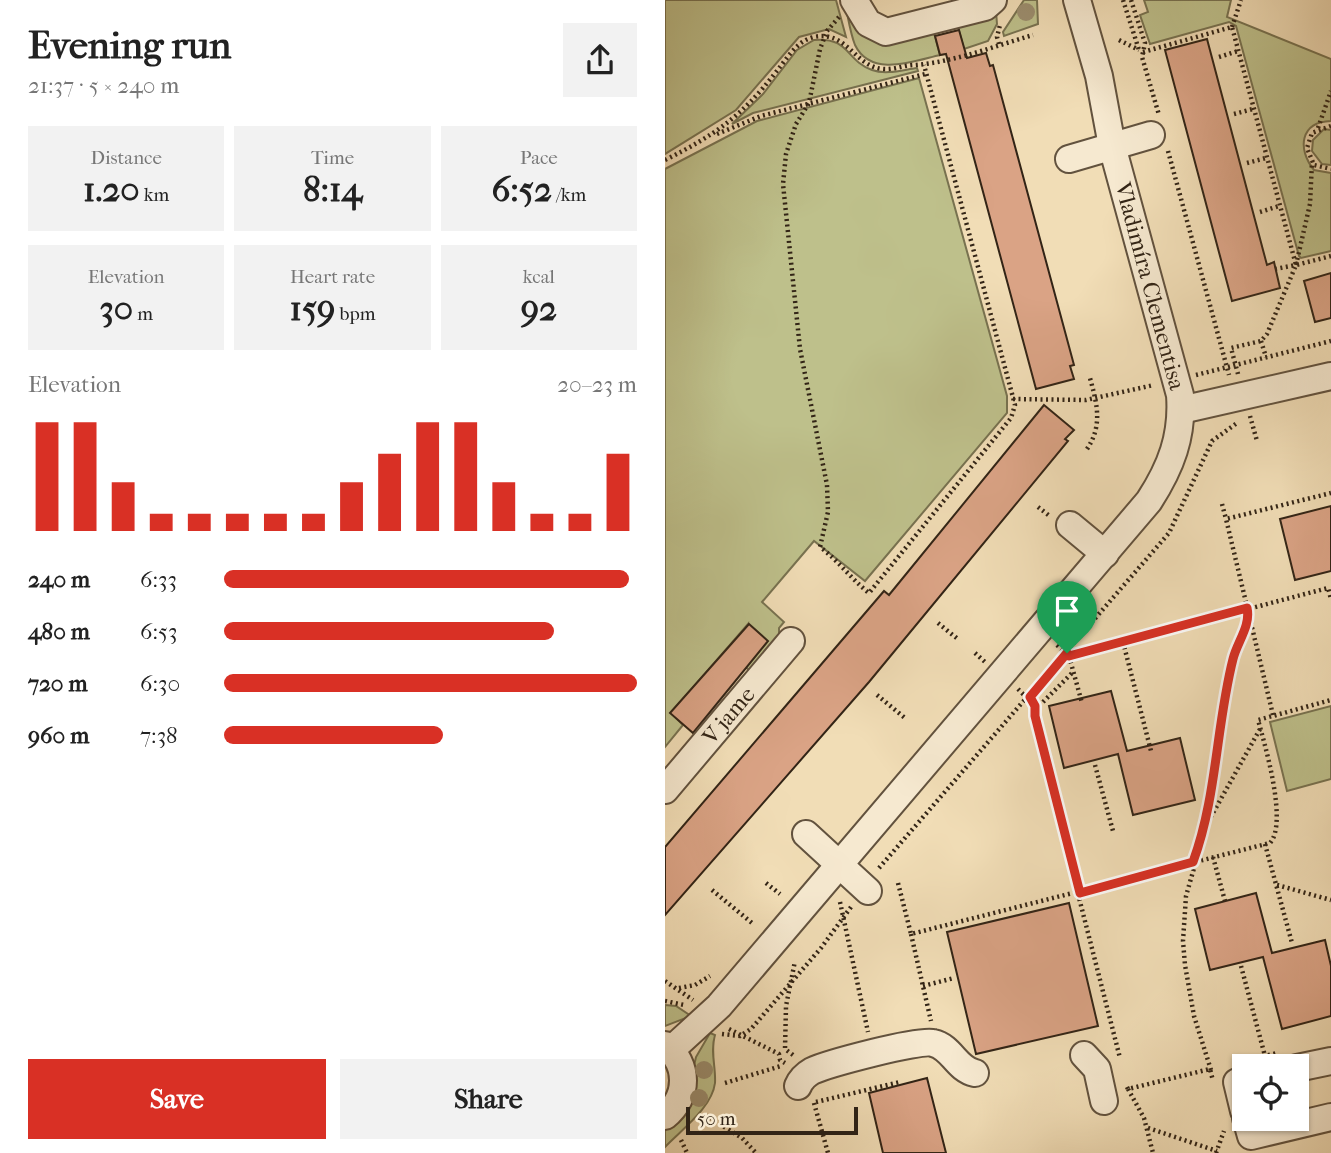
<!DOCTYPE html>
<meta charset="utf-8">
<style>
:root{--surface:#fff;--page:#f2f2f2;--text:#222;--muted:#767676;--accent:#d93025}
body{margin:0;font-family:"IM FELL French Canon",serif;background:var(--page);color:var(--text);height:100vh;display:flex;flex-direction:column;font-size:26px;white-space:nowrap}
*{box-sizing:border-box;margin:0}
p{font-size:23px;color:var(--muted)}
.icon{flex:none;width:38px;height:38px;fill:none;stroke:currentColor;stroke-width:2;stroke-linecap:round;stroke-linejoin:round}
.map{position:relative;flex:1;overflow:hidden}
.sheet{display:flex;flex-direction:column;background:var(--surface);width:665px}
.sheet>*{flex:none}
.controls{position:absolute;left:567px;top:1054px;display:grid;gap:14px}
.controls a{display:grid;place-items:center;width:77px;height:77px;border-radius:0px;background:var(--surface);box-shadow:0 2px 5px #0004;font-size:35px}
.scale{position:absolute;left:21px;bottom:18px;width:172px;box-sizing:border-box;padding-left:7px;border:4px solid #322416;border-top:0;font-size:19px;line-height:24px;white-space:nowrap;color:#322416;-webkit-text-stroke:5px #f6e9d0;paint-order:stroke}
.pin{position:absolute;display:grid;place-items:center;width:60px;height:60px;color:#fff;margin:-72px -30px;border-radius:50% 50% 50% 0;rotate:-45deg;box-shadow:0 0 7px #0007}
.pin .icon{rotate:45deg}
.round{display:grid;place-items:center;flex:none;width:74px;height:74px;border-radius:0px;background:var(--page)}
.summary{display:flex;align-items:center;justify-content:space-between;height:119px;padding:0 28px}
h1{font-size:38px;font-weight:800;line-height:52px}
.stats{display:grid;grid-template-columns:repeat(3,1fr);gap:10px;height:119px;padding:7px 28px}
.stats div{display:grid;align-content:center;border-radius:0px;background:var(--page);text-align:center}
.stats b{font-size:35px;font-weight:800}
.stats small{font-size:19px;font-weight:400}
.stats p{font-size:19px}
.chart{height:196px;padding:14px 28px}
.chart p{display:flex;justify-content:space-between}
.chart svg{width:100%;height:126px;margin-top:7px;stroke:var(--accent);stroke-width:6}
.cta{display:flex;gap:14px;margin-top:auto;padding:14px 28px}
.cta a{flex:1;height:80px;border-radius:0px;background:var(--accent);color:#fff;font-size:28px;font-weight:800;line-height:80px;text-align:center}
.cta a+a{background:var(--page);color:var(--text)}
ul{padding:0 28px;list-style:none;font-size:23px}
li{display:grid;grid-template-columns:112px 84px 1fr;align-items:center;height:52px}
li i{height:18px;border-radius:9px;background:var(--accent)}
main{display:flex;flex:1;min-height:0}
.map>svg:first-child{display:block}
</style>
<main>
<section class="sheet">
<div class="summary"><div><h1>Evening run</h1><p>21:37 · 5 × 240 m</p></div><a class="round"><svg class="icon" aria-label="share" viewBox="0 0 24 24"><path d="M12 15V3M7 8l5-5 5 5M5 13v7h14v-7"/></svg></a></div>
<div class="stats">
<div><p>Distance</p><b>1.20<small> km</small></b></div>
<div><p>Time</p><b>8:14</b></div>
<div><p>Pace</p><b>6:52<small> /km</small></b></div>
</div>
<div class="stats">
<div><p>Elevation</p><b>30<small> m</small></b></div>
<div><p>Heart rate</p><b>159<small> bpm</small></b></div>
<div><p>kcal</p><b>92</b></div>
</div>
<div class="chart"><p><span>Elevation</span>20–23 m</p>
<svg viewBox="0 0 160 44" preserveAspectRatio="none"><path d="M5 44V6M15 44V6M25 44V27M35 44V38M45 44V38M55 44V38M65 44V38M75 44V38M85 44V27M95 44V17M105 44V6M115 44V6M125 44V27M135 44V38M145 44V38M155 44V17"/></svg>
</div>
<ul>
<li><b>240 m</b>6:33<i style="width:98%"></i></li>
<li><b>480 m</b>6:53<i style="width:80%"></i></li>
<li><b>720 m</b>6:30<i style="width:100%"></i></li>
<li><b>960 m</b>7:38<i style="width:53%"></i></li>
</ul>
<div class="cta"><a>Save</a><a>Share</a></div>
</section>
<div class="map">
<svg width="666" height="1153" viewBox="0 0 666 1153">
<rect width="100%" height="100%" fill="#f1ddb6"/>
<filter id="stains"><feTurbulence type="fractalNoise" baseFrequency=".00286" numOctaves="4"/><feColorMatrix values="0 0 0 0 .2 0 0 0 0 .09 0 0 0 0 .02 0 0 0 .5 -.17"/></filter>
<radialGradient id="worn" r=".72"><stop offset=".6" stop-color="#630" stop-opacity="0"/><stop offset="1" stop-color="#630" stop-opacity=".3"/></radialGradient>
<g fill="#bec08b" stroke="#787250" stroke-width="2">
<polygon points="0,0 171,0 181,37 164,29 134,37 71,110 0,154"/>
<polygon points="359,0 372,0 373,24 339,36 338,32"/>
<path d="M479 0H566L562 17 666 59V121C635 122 632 149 649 170L666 173V251L636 258 634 256 571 26 564 22 485 44 475 15 483 12Z"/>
<path d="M331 11 332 24 323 41 299 49 293 27 269 33 275 55C249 61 206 78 190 45 186 35 184 23 182 13L188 22Z"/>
<path d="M149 40C185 37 180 60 207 70 221 75 237 70 252 68L253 71 88 113 67 124 98 94 132 50Z"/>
<polygon points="254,78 342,396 342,413 200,581 149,541 97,602 119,622 114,628 114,641 87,672 80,667 83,624 6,713 18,725 0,747 0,169 92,121"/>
<polygon points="659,129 666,130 666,165 657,164 647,151 648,140"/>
<polygon points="666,706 666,779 622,791 605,722"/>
<polygon points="0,1005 11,1006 26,1016 0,1026"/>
<path d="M45 1033 50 1035C45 1052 51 1066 50 1083 47 1108 16 1130 0 1147V1125L28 1070 31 1057Z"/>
</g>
<g fill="#daa385" stroke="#322416" stroke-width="2">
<polygon points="294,30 302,58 321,53 325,66 328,65 409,365 405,366 409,379 371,389 281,54 275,55 270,36"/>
<polygon points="542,39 602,265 609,262 615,288 567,301 500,50"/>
<polygon points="666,273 666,318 650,322 639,281"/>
<polygon points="379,405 409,430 400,439 403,441 204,682 0,915 0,847 219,591 224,595"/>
<polygon points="666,506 666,571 630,580 615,519"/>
<polygon points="84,624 103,641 28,733 5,713"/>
<polygon points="446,691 462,751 515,738 530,800 468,815 453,754 399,768 384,706"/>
<polygon points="591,893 607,953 660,940 666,966 666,1016 617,1029 598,957 545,970 530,909"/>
<polygon points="404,903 433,1026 311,1054 282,932"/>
<polygon points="262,1078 281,1153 218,1153 204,1093"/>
</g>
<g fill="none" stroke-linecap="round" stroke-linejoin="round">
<defs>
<g id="minor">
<polyline points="189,0 203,23 221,32 320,7 328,0"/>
<polyline points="404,159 486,135"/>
<polyline points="516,410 666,376"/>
<polyline points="405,525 440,554"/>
<path id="s1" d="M0 790 126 641"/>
<polyline points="141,834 203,891"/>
<path d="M0 1045C24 1064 24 1097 0 1116"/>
<path d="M6 1050 54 1006 484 501C506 467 518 436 515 395L447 146 434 76 412 0"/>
<polyline points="419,1055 432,1069 439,1101"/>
<polyline points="632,1068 666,1061"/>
<polyline points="579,1081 572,1082 579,1111"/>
<path d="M133 1086C136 1079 140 1075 147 1071 162 1064 254 1039 268 1043 287 1047 291 1069 310 1073"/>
<polyline points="581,1118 586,1136 666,1117"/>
</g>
</defs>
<use href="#minor" stroke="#62523e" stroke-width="30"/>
<g stroke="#322416" stroke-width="4.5" stroke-dasharray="2 3.5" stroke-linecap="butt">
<polyline points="458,0 474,50"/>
<polyline points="466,0 480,43 477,57 494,115"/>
<path d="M174 17 162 31 155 49 144 103 131 124 121 154 118 184 135 349 162 485 163 512 155 547C174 561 185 578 204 593L346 418 350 405 259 65"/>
<polyline points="567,27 576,0"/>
<polyline points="454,40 474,50"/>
<polyline points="334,44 332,37 335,25"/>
<polyline points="478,52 567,27 631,265"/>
<polyline points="554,57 573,51"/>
<polyline points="569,114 588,109"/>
<polyline points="666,126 647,133 642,148 649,165 666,169"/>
<polyline points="653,128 666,91"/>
<polyline points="52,134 96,116 260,74"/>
<polyline points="503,151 564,375"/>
<path d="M0 160C50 135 76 117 111 72 122 59 131 41 149 37 182 30 190 67 218 69 229 70 239 65 250 65 289 62 330 46 368 35"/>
<polyline points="582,163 601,158"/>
<polyline points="595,212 614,206"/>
<polyline points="631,265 645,204 647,162"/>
<polyline points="610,269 631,265"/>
<polyline points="596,341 601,357"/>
<polyline points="573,374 566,348 596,341 602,334 631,265 666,256"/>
<polyline points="531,375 666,341"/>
<polyline points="348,399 421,400 489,385"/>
<polyline points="585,416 592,441"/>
<path d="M422 449C438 425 432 404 425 378"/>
<polyline points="557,504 561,519"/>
<polyline points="373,507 386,517"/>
<polyline points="273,623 294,640"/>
<polyline points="458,642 486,751"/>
<polyline points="392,645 404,656 417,703"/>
<polyline points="310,653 320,662"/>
<polyline points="404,656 663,588 666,599"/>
<polyline points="353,689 370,706 378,702 408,672"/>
<polyline points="212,695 240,718"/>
<polyline points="370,706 400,843 455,1058"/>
<polyline points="608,715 561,519 666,493"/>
<polyline points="430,765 448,831"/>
<polyline points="543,822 595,729"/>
<polyline points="600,844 627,943"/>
<polyline points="548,857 560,901"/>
<polyline points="214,868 504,533 547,441 572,423"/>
<polyline points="101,883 115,894"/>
<path d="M233 883 246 934 605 843C623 823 600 745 593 720L666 700"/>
<polyline points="612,885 666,900"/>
<polyline points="47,890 87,923"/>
<polyline points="175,902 203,1032"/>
<polyline points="246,934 266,1021"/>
<polyline points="576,966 600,1056"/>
<polyline points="0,981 28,1000"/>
<polyline points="258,986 289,978"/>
<polyline points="14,988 30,985 45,976"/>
<polyline points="0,1001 19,1005"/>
<polyline points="64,1029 114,1054 115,1060 120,1063"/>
<polyline points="57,1034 75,1036 86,1029 156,948 186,907"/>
<polyline points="128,1055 120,1049 121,1006 130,961"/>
<polyline points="587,1059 612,1053"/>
<polyline points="546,1070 529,1016 520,965 518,941 521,896 540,830 567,660 585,619"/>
<polyline points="60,1083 116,1066"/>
<polyline points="462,1087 463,1089 545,1069 548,1081"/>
<polyline points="463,1089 479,1118 488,1153"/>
<polyline points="151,1102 235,1082"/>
<polyline points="149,1103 163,1153"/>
<polyline points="40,1115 77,1138 91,1153"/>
<polyline points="483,1128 552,1151"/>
<polyline points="16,1140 22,1153"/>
<polyline points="551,1153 559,1131"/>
</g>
<use href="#minor" stroke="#f6e9d0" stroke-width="26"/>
</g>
<g fill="#9b8d6e">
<circle cx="361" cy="12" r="9"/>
<circle cx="39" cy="1070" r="9"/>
<circle cx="34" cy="1098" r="9"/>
</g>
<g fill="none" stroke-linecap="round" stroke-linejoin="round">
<defs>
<path id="route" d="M582 608C586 626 572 642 568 659 551 726 552 797 528 862L415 893 370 716V706L365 697 402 653 404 656Z"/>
</defs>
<use href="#route" stroke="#fff" stroke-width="14"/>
<use href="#route" stroke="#d93025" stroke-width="9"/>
</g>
<g text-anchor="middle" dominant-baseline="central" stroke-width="5" stroke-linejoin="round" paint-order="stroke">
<g font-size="23" fill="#322416" stroke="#f6e9d0">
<text transform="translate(485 286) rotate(75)">Vladimíra Clementisa</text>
<text stroke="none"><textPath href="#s1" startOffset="98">V jame</textPath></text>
</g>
</g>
<rect width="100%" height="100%" filter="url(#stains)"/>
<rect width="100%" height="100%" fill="url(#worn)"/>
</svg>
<div class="controls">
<a><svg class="icon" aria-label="locate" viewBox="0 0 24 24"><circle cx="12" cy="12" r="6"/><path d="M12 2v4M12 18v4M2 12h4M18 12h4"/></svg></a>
</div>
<div class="scale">50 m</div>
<div class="pin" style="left:402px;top:653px;background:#1e9e55"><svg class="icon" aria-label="arrive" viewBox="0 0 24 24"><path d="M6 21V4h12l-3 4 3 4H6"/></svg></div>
</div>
</main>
